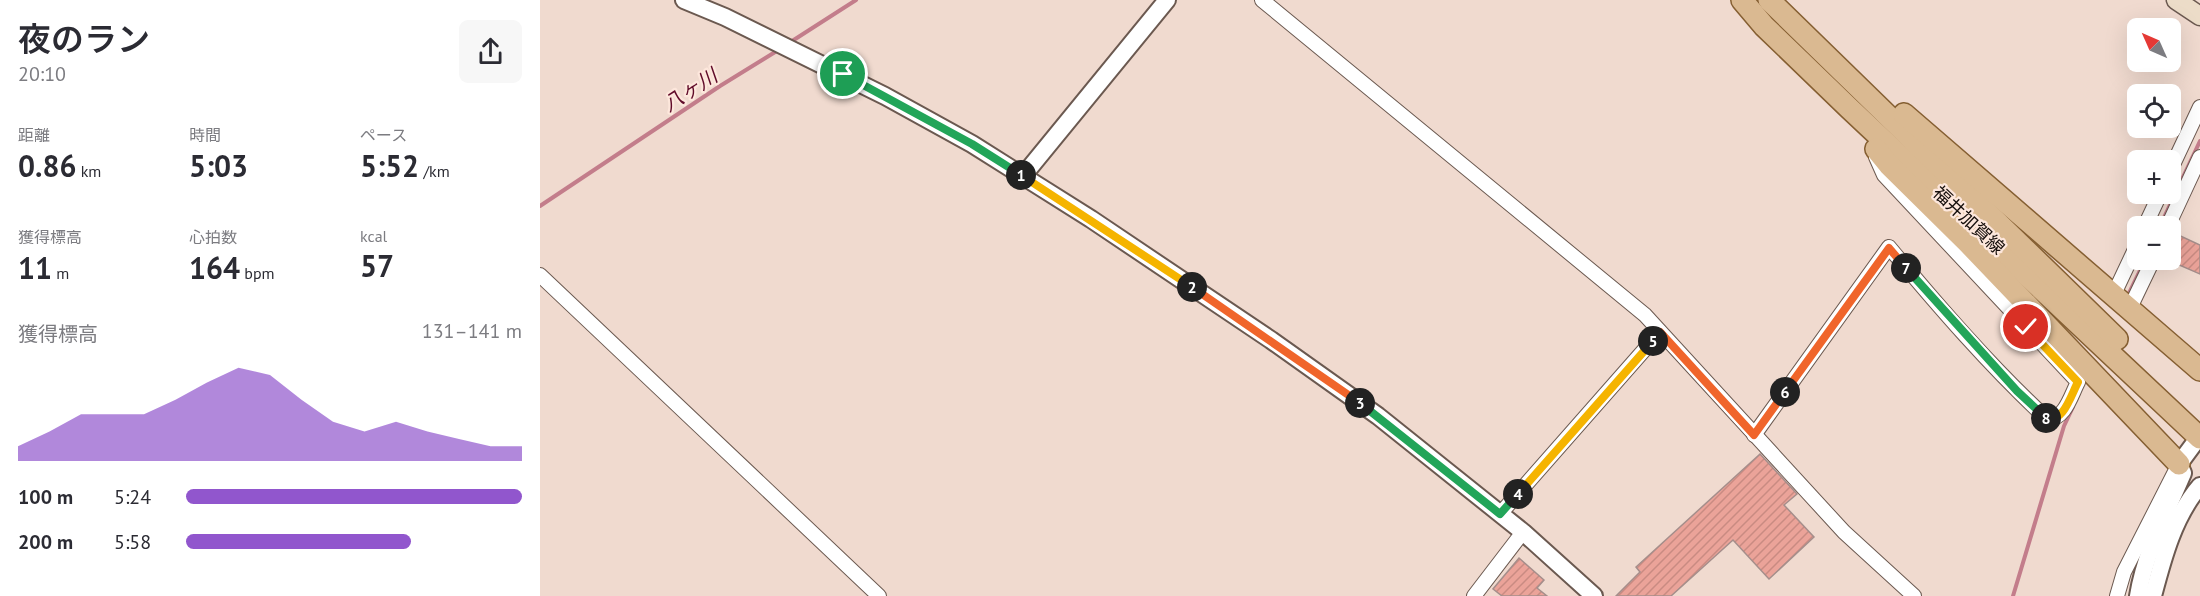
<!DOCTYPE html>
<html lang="ja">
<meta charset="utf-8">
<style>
:root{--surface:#fff;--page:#f7f7f7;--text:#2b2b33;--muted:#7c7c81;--accent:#9156cd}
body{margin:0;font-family:"PT Sans","Noto Sans JP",sans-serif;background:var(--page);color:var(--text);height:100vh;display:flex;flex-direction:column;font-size:22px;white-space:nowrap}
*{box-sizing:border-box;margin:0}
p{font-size:20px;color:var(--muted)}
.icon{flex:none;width:33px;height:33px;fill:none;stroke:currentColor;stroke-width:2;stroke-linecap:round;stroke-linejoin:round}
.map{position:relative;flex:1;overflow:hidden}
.drawer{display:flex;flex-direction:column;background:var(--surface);width:540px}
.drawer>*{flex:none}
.needle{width:39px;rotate:315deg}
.fabs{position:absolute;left:1587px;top:18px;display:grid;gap:12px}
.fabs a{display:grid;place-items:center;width:54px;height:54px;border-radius:9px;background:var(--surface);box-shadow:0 6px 24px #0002;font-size:30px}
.pin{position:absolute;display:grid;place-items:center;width:51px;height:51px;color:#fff;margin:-26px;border:3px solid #fff;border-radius:50%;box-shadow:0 2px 6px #0007}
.km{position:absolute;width:30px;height:30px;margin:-15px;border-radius:50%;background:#222;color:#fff;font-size:16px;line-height:30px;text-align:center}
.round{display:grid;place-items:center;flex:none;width:63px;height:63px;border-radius:9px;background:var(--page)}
.headline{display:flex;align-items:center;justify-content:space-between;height:102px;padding:0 18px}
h1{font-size:33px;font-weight:600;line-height:45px}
.figures{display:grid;grid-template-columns:repeat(3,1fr);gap:9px;height:102px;padding:6px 18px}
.figures div{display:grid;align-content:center}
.figures b{font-size:30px;font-weight:600}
.figures small{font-size:16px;font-weight:400}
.figures p{font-size:16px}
.chart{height:168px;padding:12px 18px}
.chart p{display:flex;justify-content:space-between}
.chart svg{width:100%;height:108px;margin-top:6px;fill:var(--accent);opacity:.7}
ul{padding:0 18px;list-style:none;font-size:20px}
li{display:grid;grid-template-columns:96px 72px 1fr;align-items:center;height:45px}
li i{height:15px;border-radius:8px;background:var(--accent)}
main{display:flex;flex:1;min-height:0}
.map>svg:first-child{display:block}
</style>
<main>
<section class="drawer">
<div class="headline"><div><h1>夜のラン</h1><p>20:10</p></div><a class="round"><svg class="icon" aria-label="share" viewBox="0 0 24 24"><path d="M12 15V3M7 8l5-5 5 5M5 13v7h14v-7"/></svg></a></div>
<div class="figures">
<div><p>距離</p><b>0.86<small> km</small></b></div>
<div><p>時間</p><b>5:03</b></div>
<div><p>ペース</p><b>5:52<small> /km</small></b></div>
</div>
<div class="figures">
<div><p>獲得標高</p><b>11<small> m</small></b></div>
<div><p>心拍数</p><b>164<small> bpm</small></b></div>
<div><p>kcal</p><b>57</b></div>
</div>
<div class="chart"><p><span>獲得標高</span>131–141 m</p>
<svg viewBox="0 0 160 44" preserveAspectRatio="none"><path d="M0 44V38L10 32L20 25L30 25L40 25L50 19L60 12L70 6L80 9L90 19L100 28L110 32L120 28L130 32L140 35L150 38L160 38V44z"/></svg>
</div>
<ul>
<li><b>100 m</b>5:24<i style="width:100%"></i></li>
<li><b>200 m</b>5:58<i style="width:67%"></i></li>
</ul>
</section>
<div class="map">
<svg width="1660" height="596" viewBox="0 0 1660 596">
<defs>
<pattern id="building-hatch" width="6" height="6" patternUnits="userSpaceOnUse" patternTransform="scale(1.5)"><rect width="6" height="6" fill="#eba399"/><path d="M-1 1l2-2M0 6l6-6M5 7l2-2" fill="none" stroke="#c98b82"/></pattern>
</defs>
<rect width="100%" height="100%" fill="#f0dacf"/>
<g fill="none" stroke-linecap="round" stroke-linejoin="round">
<g stroke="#c37d8b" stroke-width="4">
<polyline points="249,43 316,0"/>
<polyline points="0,206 180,86 240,49"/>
<polyline points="1620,226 1660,141"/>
<polyline points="1589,293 1605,260"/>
<polyline points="1473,596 1524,426 1533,407"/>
</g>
</g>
<g fill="url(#building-hatch)" stroke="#a58e8b" stroke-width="1.5">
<polygon points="1634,233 1660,245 1660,274 1630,261 1630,234"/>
<polygon points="1220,454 1257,494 1244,505 1274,537 1229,579 1193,540 1131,596 1076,596 1100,572 1096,567"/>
<polygon points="979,558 1004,580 997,588 1007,596 962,596 953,589"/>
</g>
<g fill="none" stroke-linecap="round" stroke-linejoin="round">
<defs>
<g id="minor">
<polyline points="722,0 1105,315 1304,532 1374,596"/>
<polyline points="1630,171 1660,107"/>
<polyline points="1605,226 1620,194"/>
<polyline points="1628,226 1660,157"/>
<polyline points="0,275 339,596"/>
<polyline points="1573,296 1598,243"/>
<polyline points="1589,310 1613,260"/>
<path d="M1214 435 1349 247C1399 307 1450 366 1507 419 1525 420 1531 395 1538 382L1344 175 1336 157"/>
<polyline points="960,514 1120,332"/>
<polyline points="934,596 983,532"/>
<polyline points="1577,596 1584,572 1639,464"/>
</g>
<g id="tertiary">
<polyline points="144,0 185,17 345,96 432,144 551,219 731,340 838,416 983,532 1054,596"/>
<polyline points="483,176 627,0"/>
<path d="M1598 596C1605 553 1626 513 1643 473L1639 464 1656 441"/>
<path d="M1613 596C1623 558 1634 516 1660 486"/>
</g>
<polyline id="secondary" points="1636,0 1660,16"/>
<g id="primary">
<polyline points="1202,0 1224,26 1309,108 1660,438"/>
<polyline points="1229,0 1577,339"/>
<polyline points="1364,114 1660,370"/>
<polyline points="1336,149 1349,165 1427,242 1639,464"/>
</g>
</defs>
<use href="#minor" stroke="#6b5950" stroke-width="16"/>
<use href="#tertiary" stroke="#6b5950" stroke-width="20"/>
<use href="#secondary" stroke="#6b5950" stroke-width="21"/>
<use href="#primary" stroke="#855f32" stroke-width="24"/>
<use href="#minor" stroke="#fff" stroke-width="14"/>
<use href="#tertiary" stroke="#fff" stroke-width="16"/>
<use href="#secondary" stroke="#ecdcc8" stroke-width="18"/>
<use href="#primary" stroke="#dab991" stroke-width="21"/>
</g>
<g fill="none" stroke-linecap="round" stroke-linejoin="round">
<defs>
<polyline id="split-1" points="303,74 432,144 481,175"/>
<polyline id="split-2" points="481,175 652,287"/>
<polyline id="split-3" points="652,287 820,403"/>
<polyline id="split-4" points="820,403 960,514 978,494"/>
<polyline id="split-5" points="978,494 1113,341"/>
<polyline id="split-6" points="1113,341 1120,332 1214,435 1245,392"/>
<polyline id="split-7" points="1245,392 1349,248 1366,268"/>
<polyline id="split-8" points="1366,268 1477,391 1506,418"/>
<path id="split-9" d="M1486 327 1538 382C1531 395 1523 424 1506 418"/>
</defs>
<use href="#split-1" stroke="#fff" stroke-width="12"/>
<use href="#split-2" stroke="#fff" stroke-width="12"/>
<use href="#split-3" stroke="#fff" stroke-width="12"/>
<use href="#split-4" stroke="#fff" stroke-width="12"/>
<use href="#split-5" stroke="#fff" stroke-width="12"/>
<use href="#split-6" stroke="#fff" stroke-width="12"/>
<use href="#split-7" stroke="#fff" stroke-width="12"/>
<use href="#split-8" stroke="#fff" stroke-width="12"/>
<use href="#split-9" stroke="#fff" stroke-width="12"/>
<use href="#split-1" stroke="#22a559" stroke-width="8"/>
<use href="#split-2" stroke="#f5b400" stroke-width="8"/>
<use href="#split-3" stroke="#f0652b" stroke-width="8"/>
<use href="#split-4" stroke="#22a559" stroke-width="8"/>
<use href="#split-5" stroke="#f5b400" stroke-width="8"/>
<use href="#split-6" stroke="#f0652b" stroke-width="8"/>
<use href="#split-7" stroke="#f0652b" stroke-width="8"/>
<use href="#split-8" stroke="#22a559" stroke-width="8"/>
<use href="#split-9" stroke="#f5b400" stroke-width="8"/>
</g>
<g text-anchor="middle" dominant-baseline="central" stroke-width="4.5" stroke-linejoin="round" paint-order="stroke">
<g font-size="18" fill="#150e0b" stroke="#fde7dc">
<text transform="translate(1429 220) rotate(43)">福井加賀線</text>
</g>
<g font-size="20" font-style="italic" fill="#600b29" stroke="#fde7dc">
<text transform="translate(150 90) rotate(-33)">八ヶ川</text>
</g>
</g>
</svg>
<div class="fabs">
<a><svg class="needle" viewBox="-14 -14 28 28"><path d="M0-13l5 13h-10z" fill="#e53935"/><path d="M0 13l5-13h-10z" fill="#7c7c81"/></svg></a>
<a><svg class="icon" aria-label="locate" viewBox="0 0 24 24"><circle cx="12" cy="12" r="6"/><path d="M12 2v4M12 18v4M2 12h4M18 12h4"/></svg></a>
<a>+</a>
<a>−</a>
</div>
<div class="pin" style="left:303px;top:74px;background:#1e9e55"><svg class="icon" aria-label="arrive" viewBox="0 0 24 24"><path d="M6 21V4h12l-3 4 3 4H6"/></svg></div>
<div class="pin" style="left:1486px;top:327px;background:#d93025"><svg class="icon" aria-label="check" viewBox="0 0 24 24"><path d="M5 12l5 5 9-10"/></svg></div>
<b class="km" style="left:481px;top:175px">1</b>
<b class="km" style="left:652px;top:287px">2</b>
<b class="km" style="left:820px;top:403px">3</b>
<b class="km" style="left:978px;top:494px">4</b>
<b class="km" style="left:1113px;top:341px">5</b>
<b class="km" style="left:1245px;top:392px">6</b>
<b class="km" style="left:1366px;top:268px">7</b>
<b class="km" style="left:1506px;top:418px">8</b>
</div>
</main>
